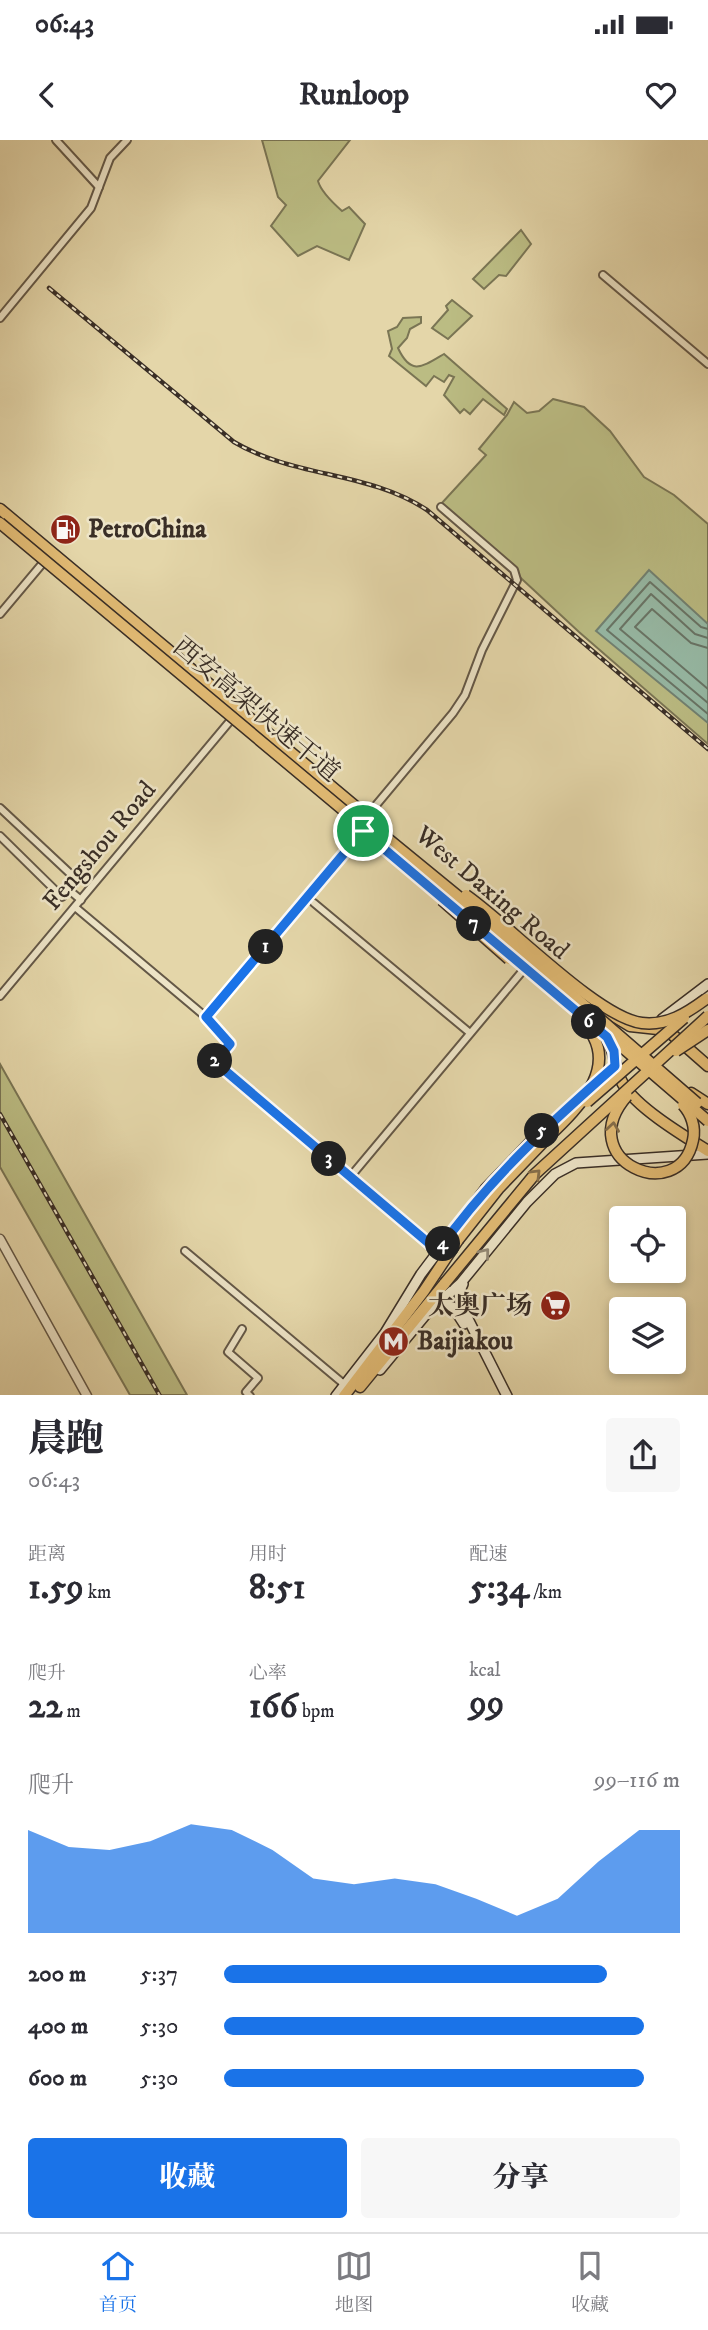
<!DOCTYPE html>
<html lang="zh">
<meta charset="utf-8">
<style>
:root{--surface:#fff;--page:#f7f7f7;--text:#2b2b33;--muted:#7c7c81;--line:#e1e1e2;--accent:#1a73e8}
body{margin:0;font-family:"IM FELL DW Pica","Noto Serif SC",serif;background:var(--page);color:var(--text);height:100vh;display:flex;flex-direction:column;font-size:26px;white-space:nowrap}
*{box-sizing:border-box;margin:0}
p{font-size:23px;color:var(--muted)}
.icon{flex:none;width:38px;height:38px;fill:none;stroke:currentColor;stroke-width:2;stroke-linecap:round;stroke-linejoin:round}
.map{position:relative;height:1255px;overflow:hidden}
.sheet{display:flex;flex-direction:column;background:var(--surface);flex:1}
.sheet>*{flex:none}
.fabs{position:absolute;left:609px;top:1066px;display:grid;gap:14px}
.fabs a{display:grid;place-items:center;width:77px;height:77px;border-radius:7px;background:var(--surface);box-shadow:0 4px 10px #0003;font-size:35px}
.pin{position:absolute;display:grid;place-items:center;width:60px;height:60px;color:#fff;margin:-30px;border:4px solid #fff;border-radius:50%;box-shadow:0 2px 7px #0007}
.km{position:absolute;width:35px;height:35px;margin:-18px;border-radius:50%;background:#222;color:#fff;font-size:19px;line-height:35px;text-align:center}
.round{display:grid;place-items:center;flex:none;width:74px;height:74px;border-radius:7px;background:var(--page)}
.headline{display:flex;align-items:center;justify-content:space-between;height:119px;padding:0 28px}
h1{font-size:38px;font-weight:800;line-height:52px}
.metrics{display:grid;grid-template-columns:repeat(3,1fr);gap:10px;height:119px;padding:7px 28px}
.metrics div{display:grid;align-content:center}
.metrics b{font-size:35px;font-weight:800}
.metrics small{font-size:19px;font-weight:400}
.metrics p{font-size:19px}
.chart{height:196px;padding:14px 28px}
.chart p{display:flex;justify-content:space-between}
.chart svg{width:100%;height:126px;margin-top:7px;fill:var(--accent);opacity:.7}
.primary-button{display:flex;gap:14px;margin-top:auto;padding:14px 28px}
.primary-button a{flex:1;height:80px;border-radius:7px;background:var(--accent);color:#fff;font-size:28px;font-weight:800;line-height:80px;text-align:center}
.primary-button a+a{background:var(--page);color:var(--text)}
ul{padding:0 28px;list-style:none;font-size:23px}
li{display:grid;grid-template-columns:112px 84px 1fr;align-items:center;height:52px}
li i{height:18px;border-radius:9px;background:var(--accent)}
.status{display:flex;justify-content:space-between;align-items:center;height:49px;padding:0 35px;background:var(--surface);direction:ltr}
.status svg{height:19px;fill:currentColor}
header{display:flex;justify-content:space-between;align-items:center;height:91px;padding:0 28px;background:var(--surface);font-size:32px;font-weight:800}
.dock{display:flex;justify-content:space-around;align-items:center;height:98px;border-top:2px solid var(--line);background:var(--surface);font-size:19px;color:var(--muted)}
.dock a{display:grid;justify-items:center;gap:4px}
.dock .selected{color:var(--accent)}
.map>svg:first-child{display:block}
</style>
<div class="status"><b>06:43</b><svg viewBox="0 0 49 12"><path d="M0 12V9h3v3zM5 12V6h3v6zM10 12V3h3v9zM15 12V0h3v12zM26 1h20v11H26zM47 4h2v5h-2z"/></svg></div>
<header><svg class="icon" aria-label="back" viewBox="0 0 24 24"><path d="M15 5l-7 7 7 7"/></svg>Runloop<svg class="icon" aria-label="heart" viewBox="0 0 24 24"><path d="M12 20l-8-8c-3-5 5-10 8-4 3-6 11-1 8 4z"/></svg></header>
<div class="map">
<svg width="708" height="1256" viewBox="0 0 708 1256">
<rect width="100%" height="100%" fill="#e4d6a9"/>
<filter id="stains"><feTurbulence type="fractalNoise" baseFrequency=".00286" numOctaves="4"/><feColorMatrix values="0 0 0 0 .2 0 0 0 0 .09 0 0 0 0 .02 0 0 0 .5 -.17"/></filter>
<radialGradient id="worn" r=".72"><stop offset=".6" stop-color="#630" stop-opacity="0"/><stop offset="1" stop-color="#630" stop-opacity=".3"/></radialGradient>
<g fill="#bbbc83" stroke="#7a7554" stroke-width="2">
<path d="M262 0H350L318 41C321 52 333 63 342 71L349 67 365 84 349 120 317 106 298 116 271 86 286 65 278 57Z"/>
<polygon points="521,90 531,104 506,136 499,135 484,149 473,139"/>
<polygon points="452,160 472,176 448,199 432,188 448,170 446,166"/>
<path d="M421 177V183L410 189 407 198 398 208C411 236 422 227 444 214L507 269 504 275 483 259 470 274 464 269 460 273 444 255 454 237 449 235 444 242 434 236 426 246 389 216 392 209 388 191 397 187 403 178Z"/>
<polygon points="553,259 584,267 610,291 644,337 674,355 708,384 708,604 579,492 441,364 486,315 479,309 507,275 514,262 527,273 539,271"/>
<polygon points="0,925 0,924 187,1255 130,1255 0,1027"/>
</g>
<polygon fill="#96b9a5" stroke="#718172" stroke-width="2" points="649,430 708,484 708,583 596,491"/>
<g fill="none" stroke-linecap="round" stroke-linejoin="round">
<g stroke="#687466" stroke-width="2">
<polyline points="708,489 701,487 650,442 607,490 708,574"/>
<polyline points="708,498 695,494 651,454 620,489 708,563"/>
<polyline points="708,508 691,503 652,469 635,487 708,549"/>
</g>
<defs>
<g id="minor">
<polyline points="56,0 99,47"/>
<polyline points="603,135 708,224"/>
<polyline points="0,178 91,68 110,18 127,0"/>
<polyline points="0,474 42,424"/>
<polyline points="0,668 77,740 69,750"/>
<polyline points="367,676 453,573 465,555 482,510 517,440 514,430 441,367"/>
<polyline points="0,696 62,757 69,750 81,760"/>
<polyline points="314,763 470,893"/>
<polyline points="75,767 206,877 363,691"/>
<polyline points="0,856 230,581"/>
<polyline points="206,877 230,904 215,922 351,1036"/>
<polyline points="185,1111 345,1245"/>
<polyline points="438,1111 351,1036 525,828"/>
<polyline points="242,1189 228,1212 258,1238 246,1252 250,1256"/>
</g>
<polyline id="tertiary" points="0,1099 87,1256"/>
<g id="secondary">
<polyline points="662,879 708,844"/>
<polyline points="463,1144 459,1153 460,1163 507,1256"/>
<polyline points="438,1164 453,1167 464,1184"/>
<polyline points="380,1230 428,1172 460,1144 527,1062 555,1034 576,1023 708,1014"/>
<polyline points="336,1256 385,1193 421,1134 485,1049 531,1001 615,926"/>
</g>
<g id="primary">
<polyline points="0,369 386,692"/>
<polyline points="592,863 630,886 667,890 708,926"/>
<path d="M604 894C616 908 613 928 623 944 637 968 684 996 708 1011"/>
</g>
<g id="trunk">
<polyline points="691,953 708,964"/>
<polyline points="360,1247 445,1143"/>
<polyline points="344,1256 424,1151 458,1100"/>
</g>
</defs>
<use href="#minor" stroke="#645847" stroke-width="10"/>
<use href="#tertiary" stroke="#645847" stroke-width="11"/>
<use href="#secondary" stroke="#392e26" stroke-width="12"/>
<use href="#primary" stroke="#392e26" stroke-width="13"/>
<use href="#trunk" stroke="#392e26" stroke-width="13"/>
<use href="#minor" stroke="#ede4c7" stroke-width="6"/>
<use href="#tertiary" stroke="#ede4c7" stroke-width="8"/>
<use href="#secondary" stroke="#ede4c7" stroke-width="9"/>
<use href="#primary" stroke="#e2bb74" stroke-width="10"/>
<use href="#trunk" stroke="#e2bb74" stroke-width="10"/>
<defs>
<g id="rail">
<path d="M49 148 234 302C295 338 368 331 427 370L708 609"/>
<polyline points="0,974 160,1256"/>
</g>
</defs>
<use href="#rail" stroke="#392e26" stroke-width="4.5"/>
<use href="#rail" stroke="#ede4c7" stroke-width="2" stroke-dasharray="5" stroke-linecap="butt"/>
<defs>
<g id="trunk-bridge">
<polyline points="0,383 458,766 708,981"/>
<polyline points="376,689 464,761 697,963"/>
<path d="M466 755C508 784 598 878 642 883 667 886 687 873 706 859"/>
<polyline points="442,760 509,819"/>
<polyline points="676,911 708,890"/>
<path d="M627 956C571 1020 679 1068 693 1000 696 987 691 974 683 965"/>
<polyline points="587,962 684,878"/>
<path d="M547 998C580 967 626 921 579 879"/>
<polyline points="458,1100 499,1048 550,995"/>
<polyline points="445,1143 535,1034 708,876"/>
</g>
</defs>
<use href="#trunk-bridge" stroke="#392e26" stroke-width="13" stroke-linecap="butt"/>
<use href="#trunk-bridge" stroke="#e2bb74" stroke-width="10"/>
</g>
<defs><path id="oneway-chevron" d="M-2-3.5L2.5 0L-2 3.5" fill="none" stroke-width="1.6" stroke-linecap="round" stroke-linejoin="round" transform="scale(1.75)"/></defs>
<g stroke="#856d49">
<use href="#oneway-chevron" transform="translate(613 987) rotate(-82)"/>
<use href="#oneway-chevron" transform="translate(536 1034) rotate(-45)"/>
</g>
<use stroke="#938976" href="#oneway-chevron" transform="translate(485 1113) rotate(-51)"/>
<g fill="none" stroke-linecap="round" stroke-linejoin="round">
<defs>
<path id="route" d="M363 691 607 897 614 911 615 926C550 983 488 1040 438 1111L215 922 230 904 206 877Z"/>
</defs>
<use href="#route" stroke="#fff" stroke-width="14"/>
<use href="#route" stroke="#1a73e8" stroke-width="9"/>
</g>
<defs>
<symbol id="fuel-disc" viewBox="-11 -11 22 22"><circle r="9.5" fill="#8f2418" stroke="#ede4c7"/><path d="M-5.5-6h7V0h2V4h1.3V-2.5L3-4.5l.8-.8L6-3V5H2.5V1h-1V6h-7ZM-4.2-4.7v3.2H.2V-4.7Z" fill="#fff"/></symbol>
<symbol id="supermarket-disc" viewBox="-11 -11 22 22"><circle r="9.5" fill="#8f2418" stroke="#ede4c7"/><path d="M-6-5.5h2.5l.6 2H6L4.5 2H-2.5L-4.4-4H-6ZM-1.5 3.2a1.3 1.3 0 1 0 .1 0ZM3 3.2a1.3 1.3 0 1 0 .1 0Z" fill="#fff"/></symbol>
<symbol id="metro-disc" viewBox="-11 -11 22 22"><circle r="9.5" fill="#8f2418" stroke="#ede4c7"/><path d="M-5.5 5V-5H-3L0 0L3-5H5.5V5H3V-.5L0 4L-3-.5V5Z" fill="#fff"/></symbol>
</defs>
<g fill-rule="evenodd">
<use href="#fuel-disc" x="48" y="372" width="35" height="35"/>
<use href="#supermarket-disc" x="538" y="1148" width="35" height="35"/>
<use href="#metro-disc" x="376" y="1184" width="35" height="35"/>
</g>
<g text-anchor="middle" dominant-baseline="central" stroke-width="5" stroke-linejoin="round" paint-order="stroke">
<g font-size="26" font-weight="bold" fill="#392e26" stroke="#ede4c7" text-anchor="start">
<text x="88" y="389">PetroChina</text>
<text x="532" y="1166" text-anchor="end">太奥广场</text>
<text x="417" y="1201">Baijiakou</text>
</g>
<g font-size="26" fill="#392e26" stroke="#ede4c7">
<text transform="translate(256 570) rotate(40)">西安高架快速干道</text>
<text transform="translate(100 706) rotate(-50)">Fengshou Road</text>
<text transform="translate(492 753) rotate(40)">West Daxing Road</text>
</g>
</g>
<rect width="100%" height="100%" filter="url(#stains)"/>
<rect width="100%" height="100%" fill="url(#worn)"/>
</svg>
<div class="fabs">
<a><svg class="icon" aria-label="locate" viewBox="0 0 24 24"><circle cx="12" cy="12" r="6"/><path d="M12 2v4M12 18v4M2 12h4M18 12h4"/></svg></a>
<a><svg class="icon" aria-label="layers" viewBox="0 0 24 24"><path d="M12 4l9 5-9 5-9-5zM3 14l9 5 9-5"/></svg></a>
</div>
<div class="pin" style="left:363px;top:691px;background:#1e9e55"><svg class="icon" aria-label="arrive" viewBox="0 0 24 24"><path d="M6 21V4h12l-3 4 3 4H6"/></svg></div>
<b class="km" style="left:266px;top:807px">1</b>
<b class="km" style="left:215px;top:921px">2</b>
<b class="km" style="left:329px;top:1019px">3</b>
<b class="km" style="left:443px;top:1104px">4</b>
<b class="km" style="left:542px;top:991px">5</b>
<b class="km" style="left:589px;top:882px">6</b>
<b class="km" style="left:474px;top:784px">7</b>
</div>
<section class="sheet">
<div class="headline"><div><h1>晨跑</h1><p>06:43</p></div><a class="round"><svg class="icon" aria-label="share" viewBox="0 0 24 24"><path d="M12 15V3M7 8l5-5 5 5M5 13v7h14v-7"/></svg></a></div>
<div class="metrics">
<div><p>距离</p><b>1.59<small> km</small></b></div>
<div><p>用时</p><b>8:51</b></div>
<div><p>配速</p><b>5:34<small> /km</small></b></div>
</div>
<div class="metrics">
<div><p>爬升</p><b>22<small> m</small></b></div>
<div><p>心率</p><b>166<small> bpm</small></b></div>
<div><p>kcal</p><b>99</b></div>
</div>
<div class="chart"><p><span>爬升</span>99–116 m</p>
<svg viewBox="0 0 160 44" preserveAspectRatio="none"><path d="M0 44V8L10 14L20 15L30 12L40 6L50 8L60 15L70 25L80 27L90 25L100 27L110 32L120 38L130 32L140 19L150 8L160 8V44z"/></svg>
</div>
<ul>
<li><b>200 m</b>5:37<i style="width:84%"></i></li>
<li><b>400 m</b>5:30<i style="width:92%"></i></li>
<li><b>600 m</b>5:30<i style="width:92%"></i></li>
</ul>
<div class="primary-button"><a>收藏</a><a>分享</a></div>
</section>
<nav class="dock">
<a class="selected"><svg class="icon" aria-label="home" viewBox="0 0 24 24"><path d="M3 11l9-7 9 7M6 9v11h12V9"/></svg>首页</a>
<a><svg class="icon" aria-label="map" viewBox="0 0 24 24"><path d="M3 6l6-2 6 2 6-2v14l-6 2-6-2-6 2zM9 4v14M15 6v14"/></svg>地图</a>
<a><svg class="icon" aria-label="saved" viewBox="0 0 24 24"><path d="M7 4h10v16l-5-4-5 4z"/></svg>收藏</a>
</nav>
